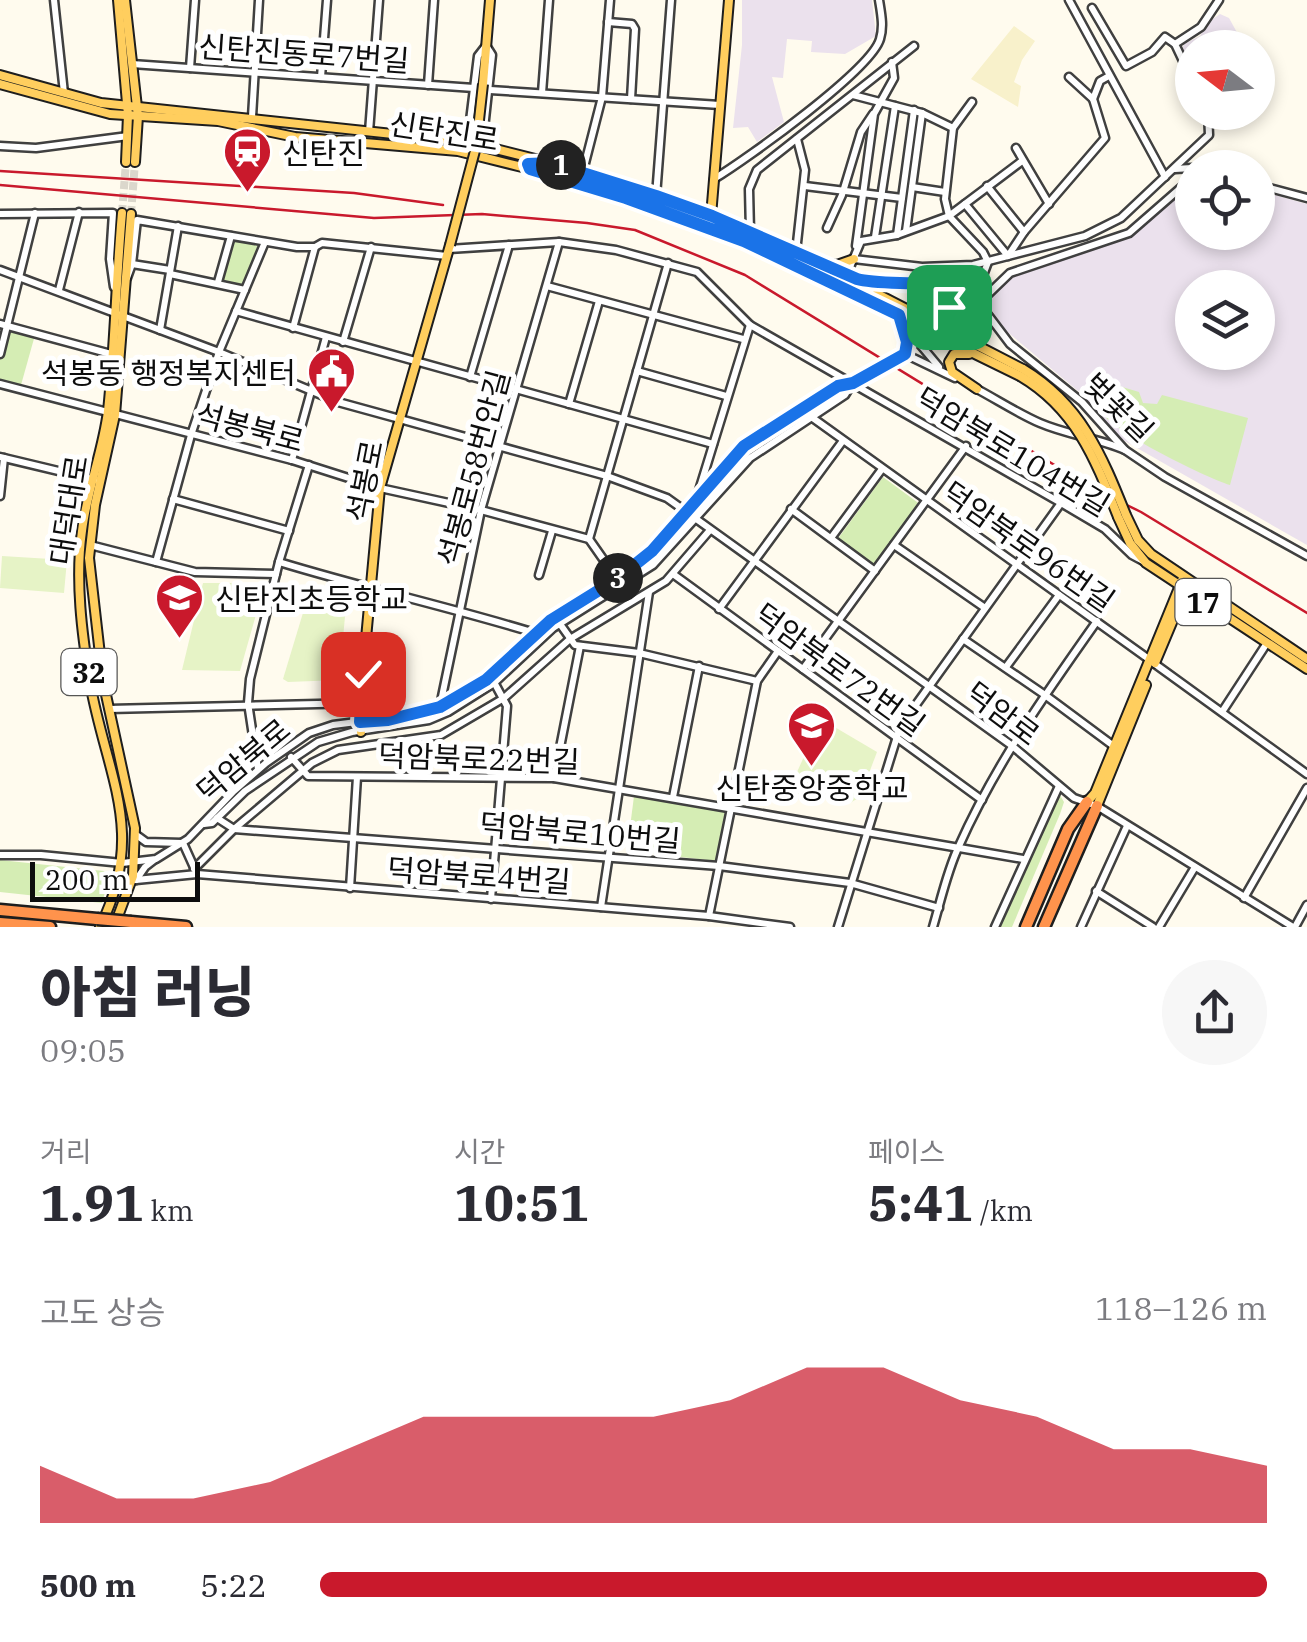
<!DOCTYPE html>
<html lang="ko">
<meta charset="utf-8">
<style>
:root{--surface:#fff;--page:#f7f7f7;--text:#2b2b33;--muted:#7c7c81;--accent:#c9192c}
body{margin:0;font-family:"IBM Plex Serif","Noto Sans KR",serif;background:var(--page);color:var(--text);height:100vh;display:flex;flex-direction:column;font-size:38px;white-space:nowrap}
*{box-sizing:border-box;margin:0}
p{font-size:32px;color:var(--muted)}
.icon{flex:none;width:55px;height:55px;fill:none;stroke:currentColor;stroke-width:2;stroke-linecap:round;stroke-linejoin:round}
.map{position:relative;height:927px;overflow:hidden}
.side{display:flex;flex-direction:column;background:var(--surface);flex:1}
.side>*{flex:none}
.needle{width:65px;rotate:286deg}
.controls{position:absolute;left:1175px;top:30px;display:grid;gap:20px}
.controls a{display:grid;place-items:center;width:100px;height:100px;border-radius:50%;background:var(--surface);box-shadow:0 5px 15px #0003;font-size:50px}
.scale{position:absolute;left:30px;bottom:25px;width:170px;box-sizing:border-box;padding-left:10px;border:5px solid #0d0d0d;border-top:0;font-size:28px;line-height:35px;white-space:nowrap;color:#0d0d0d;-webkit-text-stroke:8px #fff;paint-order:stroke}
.pin{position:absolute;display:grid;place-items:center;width:85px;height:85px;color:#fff;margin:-42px;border-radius:20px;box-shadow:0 5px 15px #0006}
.km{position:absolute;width:50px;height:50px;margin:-25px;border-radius:50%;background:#222;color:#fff;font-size:28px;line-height:50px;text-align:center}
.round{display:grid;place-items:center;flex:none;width:105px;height:105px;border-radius:52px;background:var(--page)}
.overview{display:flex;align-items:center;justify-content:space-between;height:170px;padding:0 40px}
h1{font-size:55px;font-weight:800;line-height:75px}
.metrics{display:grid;grid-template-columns:repeat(3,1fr);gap:15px;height:170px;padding:10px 40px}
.metrics div{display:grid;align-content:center}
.metrics b{font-size:50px;font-weight:800}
.metrics small{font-size:28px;font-weight:400}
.metrics p{font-size:28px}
.chart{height:280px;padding:20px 40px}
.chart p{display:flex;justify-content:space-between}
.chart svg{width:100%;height:180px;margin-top:10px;fill:var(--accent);opacity:.7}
ul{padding:0 40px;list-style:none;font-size:32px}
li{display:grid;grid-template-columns:160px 120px 1fr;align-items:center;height:75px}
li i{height:25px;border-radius:12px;background:var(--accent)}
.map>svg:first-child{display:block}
</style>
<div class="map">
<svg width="1307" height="927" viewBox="0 0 1307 927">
<rect width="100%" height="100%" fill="#fffbee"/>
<g fill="#ebe1ed" fill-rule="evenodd">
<polygon points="742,0 872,0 876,36 845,54 811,52 812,41 787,39 783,78 772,77 784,122 757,142 748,127 733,128 742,45"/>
<polygon points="1220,14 1229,18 1245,47 1192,48 1192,72 1181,51 1184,44 1200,36 1207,23"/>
<path d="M1192 183V232H1258V190L1307 204V545L1116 436 1084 396 1005 330 988 304 1002 279 1027 268 1120 241 1135 233ZM1192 288H1258V352H1192Z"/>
</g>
<polygon fill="#f8f1cb" points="1014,26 1035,41 1022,60 1014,82 1021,86 1018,107 971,79"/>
<g fill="#d5edb4">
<polygon points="235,239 259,243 241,289 218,282 229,241"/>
<polygon points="11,329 35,335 21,385 0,380 0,356 7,330"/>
<path d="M1099 380 1139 392 1143 403 1157 404 1162 395 1248 418 1230 485C1205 477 1100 427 1095 403 1093 396 1097 387 1099 380Z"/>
<polygon points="883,477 921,505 875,568 837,540"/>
<polygon points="1058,792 1064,802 1060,814 1012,927 1000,927"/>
<polygon points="634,796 725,810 716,861 627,851"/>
<polygon points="0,860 104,871 109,878 102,903 0,892"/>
</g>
<g fill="#e6f3c6">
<polygon points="2,556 67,560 64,593 0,588"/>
<polygon points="203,583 259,583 263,590 240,671 182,670"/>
<polygon points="309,593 346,606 339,680 288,682 283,679"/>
<polygon points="821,719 877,752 860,797 850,803 788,792"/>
</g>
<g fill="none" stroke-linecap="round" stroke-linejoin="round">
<g stroke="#dbd7cc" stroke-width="8" stroke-dasharray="8 4" stroke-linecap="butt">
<polyline points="122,213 126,162"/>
<polyline points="131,214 135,162"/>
</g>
<defs>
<g id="minor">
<polyline points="54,0 64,93"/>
<polyline points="1069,0 1165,177"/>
<polyline points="1092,8 1126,66 1152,52 1165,37 1175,44"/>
<polyline points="608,22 632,24 635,29 631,99"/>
<polyline points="132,64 474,88"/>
<polyline points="190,68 195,0"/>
<polyline points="321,77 327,0"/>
<polyline points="1069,77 1093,99"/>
<polyline points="1192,80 1175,44 1201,27 1219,0"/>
<polyline points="428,85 434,0"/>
<polyline points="490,90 720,105"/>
<polyline points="542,93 549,0"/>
<polyline points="853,95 922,113 953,128"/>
<polyline points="972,102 953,128 945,199 949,216 983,252 988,262 975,297"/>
<polyline points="252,117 259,0"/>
<polyline points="369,132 379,0"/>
<polyline points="0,146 36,148 128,136"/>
<polyline points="482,147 492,55 487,47"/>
<polyline points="1016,148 1049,204"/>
<polyline points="466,153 478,56 485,47"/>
<polyline points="1175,169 1192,168"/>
<polyline points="583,171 602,97 610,0"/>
<path d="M714 179C747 159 871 70 880 39 884 26 881 13 879 0"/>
<polyline points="1258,185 1307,198"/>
<polyline points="805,186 902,198"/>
<polyline points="987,186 1024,232"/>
<polyline points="912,187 945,192"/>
<polyline points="656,196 671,0"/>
<polyline points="965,204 1008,256 1024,232 1105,138 1093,99 1100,81 1109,76"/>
<polyline points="0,214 113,213 110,259 114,287"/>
<polyline points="827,228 842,195 861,132 873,114"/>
<polyline points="906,231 922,113"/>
<polyline points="750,232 749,189 757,170 914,46"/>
<polyline points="897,235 914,110"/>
<polyline points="875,237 895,106"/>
<polyline points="856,246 874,114 894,78 892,62"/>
<polyline points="449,249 559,242 616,250 697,272 750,325 1061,503 1105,529 1132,555 1145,562"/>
<polyline points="796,252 805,170 797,139"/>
<polyline points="854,259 922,267 973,265 1085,236 1121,218 1209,135 1208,112"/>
<polyline points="132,264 170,270"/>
<polyline points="0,270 219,352 338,402 607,476 667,498 1011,745 1074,798 1097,806 1293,927"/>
<polyline points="170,274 245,290"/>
<polyline points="850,277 881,284 949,286 973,295 1010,344 1082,402 1125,450 1165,477 1307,556"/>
<polyline points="853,277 850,267 861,241 897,235 949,216 1022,161"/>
<polyline points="127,278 132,264 137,220 297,247 315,247 322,243 447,256"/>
<polyline points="218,282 231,236"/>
<polyline points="547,286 743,339"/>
<polyline points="939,287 945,292 949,307"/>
<polyline points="59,290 79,212"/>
<polyline points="980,302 1010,273 1129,233 1192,178"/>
<polyline points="236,311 713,444"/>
<polyline points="0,324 111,354"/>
<polyline points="903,324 939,367"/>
<polyline points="293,328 315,247"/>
<polyline points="160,330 178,226"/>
<polyline points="343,342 371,247"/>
<polyline points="0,354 35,213"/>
<polyline points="637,371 726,396"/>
<polyline points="470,377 509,245"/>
<polyline points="0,384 292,460 380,488 481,510 589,539 617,579"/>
<path d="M975 388C996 399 1017 413 1040 423 1068 435 1098 438 1125 450"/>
<polyline points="569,404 599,301"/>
<polyline points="810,416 1150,660"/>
<polyline points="0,457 96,480"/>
<polyline points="292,460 326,337"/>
<polyline points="0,496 4,458"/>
<polyline points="173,499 289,531"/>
<polyline points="696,500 750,325"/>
<polyline points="791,509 875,571"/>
<polyline points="831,538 882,469"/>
<polyline points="589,539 668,263"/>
<polyline points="90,545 195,572 276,574"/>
<polyline points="894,545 985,608"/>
<polyline points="156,562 191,435 219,352 265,242"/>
<path d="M279 562C364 588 450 607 535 633"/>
<polyline points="673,574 982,800"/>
<polyline points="539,575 552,531"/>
<polyline points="719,609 842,442"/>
<polyline points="560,624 575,645 639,653 757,681"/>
<polyline points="963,639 1045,695 1115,747"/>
<polyline points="1155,664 1307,774"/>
<polyline points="1006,667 1059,595"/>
<polyline points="803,669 966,446"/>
<polyline points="440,706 481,510 559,242"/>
<polyline points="109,709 360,703"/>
<polyline points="1222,712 1267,643"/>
<polyline points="291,757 308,776 554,778 1023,859"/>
<polyline points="258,769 248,703 250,679 279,562 309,465"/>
<polyline points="554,778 580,646"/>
<polyline points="673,797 699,666"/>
<polyline points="217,818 234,829 719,866 850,883 939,908"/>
<polyline points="204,824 212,823 245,791 318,742 352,732 429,720 448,712 494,683 553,628 653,565 750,458 845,395 852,384"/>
<polyline points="135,834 146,842 182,843"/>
<polyline points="183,843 197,874 709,916 790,927"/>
<polyline points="0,855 41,855 122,863 156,859 188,839 234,791 266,763 309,733 333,725 419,714 456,698 505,664 551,619 617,579 651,551 745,446 838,387 853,383 905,354 955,378"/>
<polyline points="194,869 234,829 312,763 338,750 441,735 504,698 570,639 666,581 710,530"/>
<polyline points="136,880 197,874"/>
<polyline points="136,880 145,867 154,860"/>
<polyline points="350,888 357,777"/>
<polyline points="1096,891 1153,927"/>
<polyline points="1244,898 1307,788"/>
<polyline points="491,899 507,706 495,684"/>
<polyline points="601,907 649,592"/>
<polyline points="709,916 757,681 778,651"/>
<polyline points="838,927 900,727 1061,503"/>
<path d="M933 927C941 900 947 871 959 846 995 765 1046 693 1097 621"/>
<polyline points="995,927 1059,786"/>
<polyline points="1081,927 1127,826"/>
<polyline points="1159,927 1195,867"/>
<polyline points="1295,927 1307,905"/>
</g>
<g id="major">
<polyline points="118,0 128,115 126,162"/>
<polyline points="125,0 138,116 135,162"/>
<polyline points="0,75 101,103 468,142 583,171 711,216 796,252 1023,369"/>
<polyline points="0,84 110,114 218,121 295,137 458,151 522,167 626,198 744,241 1020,376"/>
<polyline points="483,84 490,0"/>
<polyline points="711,216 729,0"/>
<polyline points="825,264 837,265 854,259"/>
<polyline points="899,315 907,342 905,354"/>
<path d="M956 331 946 317C952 298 962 296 980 302"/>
<polyline points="969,354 954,354 949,362 952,372 977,389"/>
<polyline points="1126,515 1138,540 1151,554 1307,659"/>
<polyline points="1118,517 1130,543 1146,563 1307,669"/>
<polyline points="1155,663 1189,582"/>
<polyline points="361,732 360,703 380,488 450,245"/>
<polyline points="1087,802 1095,793 1183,578"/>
<polyline points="1097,806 1146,685"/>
<path d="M100 927C147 832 107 777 90 683 82 634 75 580 82 531 87 490 103 451 108 411 115 345 116 279 122 213"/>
<polyline points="114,927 133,876 135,828 103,681 89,558 95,505 115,415 131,214"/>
</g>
<g id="highway">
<polyline points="0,910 97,919"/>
<polyline points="131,922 186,927"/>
<polyline points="0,923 50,927"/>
<polyline points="1026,927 1068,829 1087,802"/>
<polyline points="1044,927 1097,806"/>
</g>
</defs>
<use href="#minor" stroke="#404040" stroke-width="11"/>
<use href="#major" stroke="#1e1e1e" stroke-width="12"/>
<use href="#highway" stroke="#1e1e1e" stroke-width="15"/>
<use href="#minor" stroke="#fff" stroke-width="6"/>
<use href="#major" stroke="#ffce5e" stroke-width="8"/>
<use href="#highway" stroke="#ff934c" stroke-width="10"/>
<g stroke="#c9192c" stroke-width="2.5">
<polyline points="0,171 354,193 443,205"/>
<polyline points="0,185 374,218 482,214 587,223 635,230 745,275 1092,488 1141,512 1307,613"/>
</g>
<defs>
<g id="major-bridge">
<polyline points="450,245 476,147 483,84"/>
<path d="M1023 369C1081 404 1102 455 1126 515"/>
<path d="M1020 376C1076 409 1095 459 1118 517"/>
</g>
<polyline id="highway-bridge" points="97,919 131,922"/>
</defs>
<use href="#major-bridge" stroke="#1e1e1e" stroke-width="12" stroke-linecap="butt"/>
<use href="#highway-bridge" stroke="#1e1e1e" stroke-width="15" stroke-linecap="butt"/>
<use href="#major-bridge" stroke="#ffce5e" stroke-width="8"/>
<use href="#highway-bridge" stroke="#ff934c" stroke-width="10"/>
</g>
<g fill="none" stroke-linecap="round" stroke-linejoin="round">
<defs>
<path id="route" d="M363 674 360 722 388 720 440 707 486 680 551 620 617 579 652 551 744 446 838 386 853 383 905 354 907 342 899 315 744 241 626 198 530 169 528 164 551 163 656 196 712 216 857 279C878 285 925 281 938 287 947 291 948 299 949 307"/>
</defs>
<use href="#route" stroke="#fff" stroke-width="20"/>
<use href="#route" stroke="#1a73e8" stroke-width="12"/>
</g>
<defs>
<symbol id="station-pin" viewBox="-11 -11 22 30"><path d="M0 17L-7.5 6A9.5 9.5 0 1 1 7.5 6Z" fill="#c9192c" stroke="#fff"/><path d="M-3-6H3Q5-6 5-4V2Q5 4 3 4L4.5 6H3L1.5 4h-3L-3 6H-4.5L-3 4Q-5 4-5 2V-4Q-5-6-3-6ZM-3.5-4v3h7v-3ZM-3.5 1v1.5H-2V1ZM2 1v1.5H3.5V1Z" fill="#fff"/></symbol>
<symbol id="civic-pin" viewBox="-11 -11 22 30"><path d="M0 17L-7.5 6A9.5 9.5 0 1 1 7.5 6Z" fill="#c9192c" stroke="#fff"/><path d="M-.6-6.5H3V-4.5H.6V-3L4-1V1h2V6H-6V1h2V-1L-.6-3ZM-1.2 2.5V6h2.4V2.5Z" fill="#fff"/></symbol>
<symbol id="school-pin" viewBox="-11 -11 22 30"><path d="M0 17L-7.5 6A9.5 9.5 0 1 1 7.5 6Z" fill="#c9192c" stroke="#fff"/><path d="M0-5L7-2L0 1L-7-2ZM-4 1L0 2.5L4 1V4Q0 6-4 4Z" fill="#fff"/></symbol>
</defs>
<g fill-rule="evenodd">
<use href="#station-pin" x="220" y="124" width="55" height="75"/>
<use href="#civic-pin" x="304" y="344" width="55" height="75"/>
<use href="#school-pin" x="152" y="570" width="55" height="75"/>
<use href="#school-pin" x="784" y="698" width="55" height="75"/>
</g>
<g text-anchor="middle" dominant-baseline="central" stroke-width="10" stroke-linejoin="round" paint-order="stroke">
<g fill="#fff" stroke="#565656" stroke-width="2.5">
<rect x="1175.5" y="579" width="55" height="46" rx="8"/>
<rect x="61.5" y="649" width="55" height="46" rx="8"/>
</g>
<g font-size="28" font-weight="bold" fill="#0d0d0d">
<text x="1203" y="602">17</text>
<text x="89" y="672">32</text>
</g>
<g font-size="30" fill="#0d0d0d" stroke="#fff">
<text transform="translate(304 53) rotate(4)">신탄진동로7번길</text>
<text transform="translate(444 131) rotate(9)">신탄진로</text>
<text transform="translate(1119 407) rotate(44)">벚꽃길</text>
<text transform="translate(250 427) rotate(15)">석봉북로</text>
<text transform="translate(1013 451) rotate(31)">덕암북로104번길</text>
<text transform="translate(473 468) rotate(-75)">석봉로58번안길</text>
<text transform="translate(364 481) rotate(-79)">석봉로</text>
<text transform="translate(68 510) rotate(-81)">대덕대로</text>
<text transform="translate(1029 546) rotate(35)">덕암북로96번길</text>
<text transform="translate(840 669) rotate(36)">덕암북로72번길</text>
<text transform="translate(1003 713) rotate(37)">덕암로</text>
<text transform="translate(479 758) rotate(2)">덕암북로22번길</text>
<text transform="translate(243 760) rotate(-40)">덕암북로</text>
<text transform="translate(580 832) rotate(5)">덕암북로10번길</text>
<text transform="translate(479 875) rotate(4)">덕암북로4번길</text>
</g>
<g font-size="30" fill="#0d0d0d" stroke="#fff" text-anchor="start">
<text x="282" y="152">신탄진</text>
<text x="296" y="372" text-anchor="end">석봉동 행정복지센터</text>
<text x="215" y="598">신탄진초등학교</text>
<text x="812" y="787" text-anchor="middle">신탄중앙중학교</text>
</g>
</g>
</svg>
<div class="controls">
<a><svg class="needle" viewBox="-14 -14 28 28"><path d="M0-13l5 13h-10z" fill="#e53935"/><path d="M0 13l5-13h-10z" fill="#7c7c81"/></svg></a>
<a><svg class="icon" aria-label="locate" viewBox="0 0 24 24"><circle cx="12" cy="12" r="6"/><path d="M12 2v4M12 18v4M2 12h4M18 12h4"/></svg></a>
<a><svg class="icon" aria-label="layers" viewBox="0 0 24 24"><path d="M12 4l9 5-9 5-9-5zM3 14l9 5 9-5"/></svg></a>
</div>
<div class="scale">200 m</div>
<div class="pin" style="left:949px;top:307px;background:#1e9e55"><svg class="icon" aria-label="arrive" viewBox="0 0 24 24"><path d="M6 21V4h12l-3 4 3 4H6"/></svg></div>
<div class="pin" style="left:363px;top:674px;background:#d93025"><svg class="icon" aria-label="check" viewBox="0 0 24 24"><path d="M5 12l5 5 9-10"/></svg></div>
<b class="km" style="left:561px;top:165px">1</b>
<b class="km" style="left:618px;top:578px">3</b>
</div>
<section class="side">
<div class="overview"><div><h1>아침 러닝</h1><p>09:05</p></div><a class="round"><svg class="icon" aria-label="share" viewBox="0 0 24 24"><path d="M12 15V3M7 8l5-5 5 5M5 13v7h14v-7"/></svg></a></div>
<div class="metrics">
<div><p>거리</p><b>1.91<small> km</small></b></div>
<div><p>시간</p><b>10:51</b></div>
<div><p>페이스</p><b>5:41<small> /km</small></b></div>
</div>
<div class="chart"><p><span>고도 상승</span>118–126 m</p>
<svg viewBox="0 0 160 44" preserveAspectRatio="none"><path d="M0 44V30L10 38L20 38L30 34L40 26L50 18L60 18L70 18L80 18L90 14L100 6L110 6L120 14L130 18L140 26L150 26L160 30V44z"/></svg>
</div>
<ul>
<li><b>500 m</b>5:22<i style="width:100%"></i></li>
</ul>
</section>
